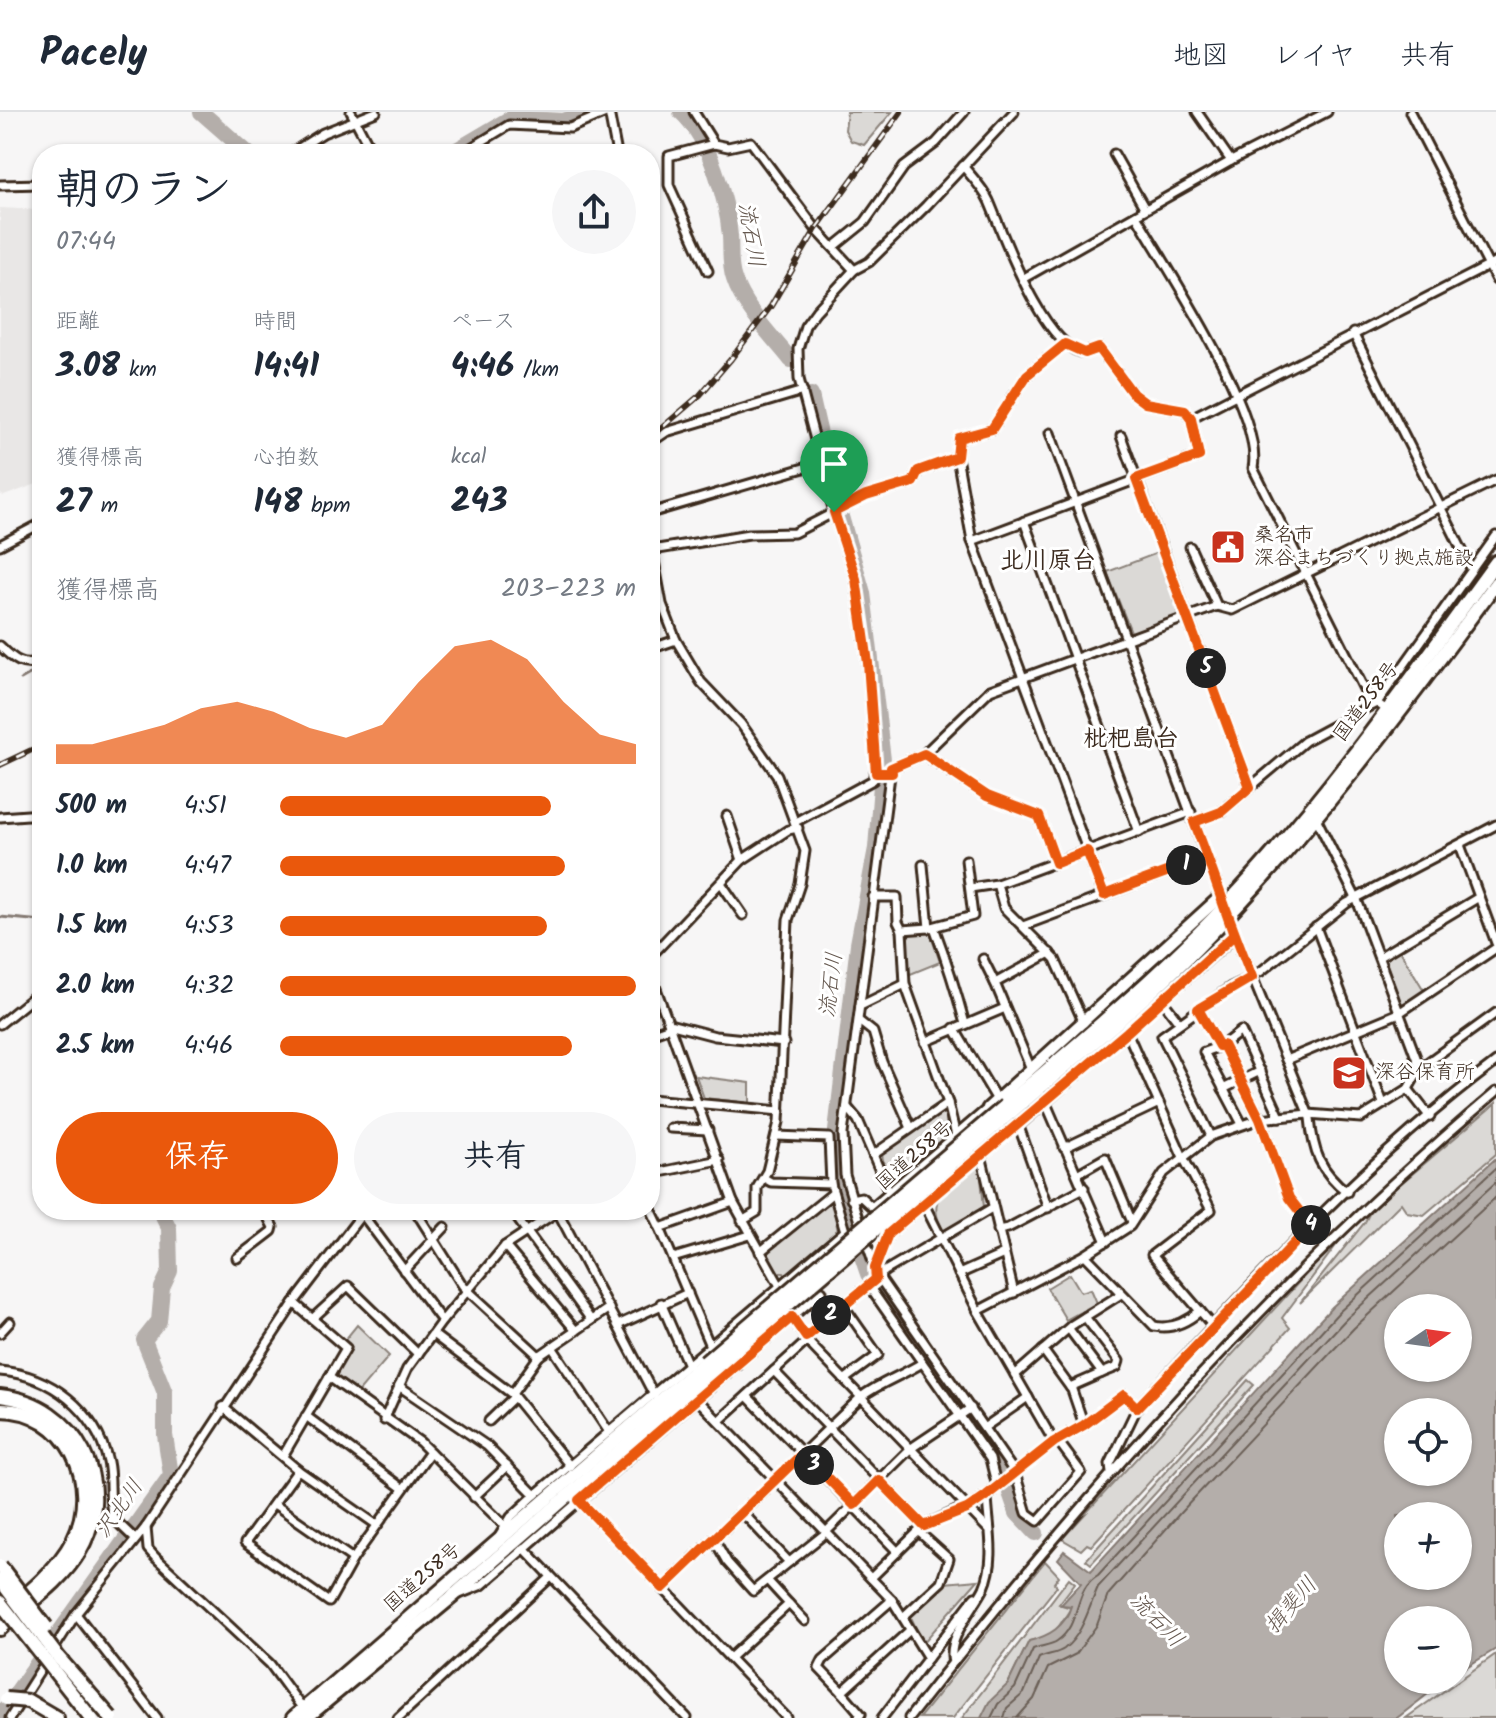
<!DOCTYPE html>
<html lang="ja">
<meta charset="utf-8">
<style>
:root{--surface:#fff;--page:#f6f6f7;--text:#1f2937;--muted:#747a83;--line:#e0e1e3;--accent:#ea580c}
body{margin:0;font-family:Kalam,"Klee One",sans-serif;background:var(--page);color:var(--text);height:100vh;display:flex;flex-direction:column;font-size:30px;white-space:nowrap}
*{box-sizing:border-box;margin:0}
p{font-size:26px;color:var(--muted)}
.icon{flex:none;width:44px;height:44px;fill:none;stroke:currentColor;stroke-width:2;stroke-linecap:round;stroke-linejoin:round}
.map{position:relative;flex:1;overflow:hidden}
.sheet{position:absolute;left:32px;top:32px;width:628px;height:1076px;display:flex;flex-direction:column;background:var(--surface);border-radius:32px;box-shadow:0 2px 6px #0004}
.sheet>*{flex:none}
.needle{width:52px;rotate:77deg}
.buttons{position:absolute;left:1384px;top:1182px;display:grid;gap:16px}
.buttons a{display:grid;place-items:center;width:88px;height:88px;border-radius:50%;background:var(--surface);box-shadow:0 2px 6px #0004;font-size:40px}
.pin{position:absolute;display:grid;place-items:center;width:68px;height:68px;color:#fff;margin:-82px -34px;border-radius:50% 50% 50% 0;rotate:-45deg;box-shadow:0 0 8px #0007}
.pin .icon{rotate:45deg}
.km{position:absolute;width:40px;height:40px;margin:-20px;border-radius:50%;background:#222;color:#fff;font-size:22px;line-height:40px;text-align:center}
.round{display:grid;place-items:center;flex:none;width:84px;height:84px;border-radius:42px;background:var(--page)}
.head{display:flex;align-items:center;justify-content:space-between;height:136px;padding:0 24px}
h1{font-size:44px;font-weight:700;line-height:60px}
.figures{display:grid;grid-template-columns:repeat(3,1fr);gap:12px;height:136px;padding:8px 24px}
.figures div{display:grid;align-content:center}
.figures b{font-size:34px;font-weight:700}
.figures small{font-size:22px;font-weight:400}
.figures p{font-size:22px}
.chart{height:224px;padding:16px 24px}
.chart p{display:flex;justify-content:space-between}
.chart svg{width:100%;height:144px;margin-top:8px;fill:var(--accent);opacity:.7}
.button{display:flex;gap:16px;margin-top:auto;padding:16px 24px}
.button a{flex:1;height:92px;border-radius:48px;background:var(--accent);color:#fff;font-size:32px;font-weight:700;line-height:92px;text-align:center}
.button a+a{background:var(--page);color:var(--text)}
ul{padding:0 24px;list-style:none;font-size:26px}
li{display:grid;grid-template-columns:128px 96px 1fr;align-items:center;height:60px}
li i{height:20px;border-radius:10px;background:var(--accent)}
header{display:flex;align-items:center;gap:48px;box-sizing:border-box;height:112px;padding:0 40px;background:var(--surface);border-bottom:2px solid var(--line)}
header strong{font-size:38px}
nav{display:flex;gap:44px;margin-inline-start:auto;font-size:28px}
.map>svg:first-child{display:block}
</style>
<header>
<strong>Pacely</strong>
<nav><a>地図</a><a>レイヤ</a><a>共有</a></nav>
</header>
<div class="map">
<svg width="1496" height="1606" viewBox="0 0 1496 1606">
<rect width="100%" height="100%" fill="#f7f6f6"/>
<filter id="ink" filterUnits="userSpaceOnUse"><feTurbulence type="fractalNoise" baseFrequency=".0125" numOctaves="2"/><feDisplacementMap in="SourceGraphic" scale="16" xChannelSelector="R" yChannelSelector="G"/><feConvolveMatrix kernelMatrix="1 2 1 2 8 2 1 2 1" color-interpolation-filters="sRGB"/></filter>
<g filter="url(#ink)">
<polygon fill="#e9e7e6" points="0,96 42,98 42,370 4,384 0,382"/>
<g fill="#dbd9d6" stroke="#8b827a" stroke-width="2">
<polygon points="847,0 892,0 864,33 851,29 845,18"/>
<polygon points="1160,440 1180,505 1132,522 1107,460"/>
<polygon points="930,821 940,850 908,863 906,827 911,822"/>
<polygon points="1399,837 1425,880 1407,893 1400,890 1386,850 1387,844"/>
<polygon points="696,964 750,971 750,991 704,986"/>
<polygon points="1496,991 1496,1042 1424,1103 1407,1100 1401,1091 1300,1191 1365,1110 1372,1096"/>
<polygon points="941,1001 946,1003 947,1025 898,1068 887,1067 882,1043"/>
<path d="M974 1055 980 1057 984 1095 943 1119C924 1083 948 1077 974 1055Z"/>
<polygon points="827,1088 832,1090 838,1119 790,1162 776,1160 768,1145 769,1137"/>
<polygon points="1349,1116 1282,1206 1290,1216 1091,1434 1087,1432 1081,1438 1062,1427"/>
<polygon points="1070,1162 1081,1180 1091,1177 1097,1191 1066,1208 1047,1176"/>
<polygon points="357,1213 389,1244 357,1282 338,1268 336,1261 351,1235 344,1229"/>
<polygon points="1248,1268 1254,1273 1091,1452 1086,1448"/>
<polygon points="1045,1449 1059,1464 1054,1471 1057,1474 953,1606 919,1606"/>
<polygon points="1069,1466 1075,1471 1059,1492 1071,1496 1053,1523 1029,1529 1008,1572 981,1606 962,1606"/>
<polygon points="978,1468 923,1531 910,1503 944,1471"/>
<polygon points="1496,1542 1496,1606 1406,1606"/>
</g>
<path fill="#b4aeaa" stroke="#847972" stroke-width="2" fill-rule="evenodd" d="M1496 1046V1537L1458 1560V1508H1398V1568H1446L1397 1606H981L989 1590 1008 1572 1029 1529C1049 1524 1065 1515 1071 1494L1061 1493 1081 1471 1058 1447 1064 1439 1091 1459 1332 1195ZM1398 1196H1458V1256H1398ZM1398 1300H1458V1360H1398ZM1398 1404H1458V1464H1398Z"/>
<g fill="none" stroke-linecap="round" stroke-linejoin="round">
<g stroke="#6b5f56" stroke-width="2">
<path d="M991 1606 998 1592 1015 1576 1033 1537C1040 1534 1052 1533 1057 1529 1082 1512 1073 1477 1098 1463L1338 1201 1496 1056"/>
<path d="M1004 1606 1007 1596 1024 1581 1039 1546C1047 1542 1057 1542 1064 1537 1083 1522 1089 1495 1098 1475L1345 1208 1496 1070"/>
<polyline points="1017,1606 1034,1587 1048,1556 1076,1542 1097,1513 1108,1483 1181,1400 1354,1216 1496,1085"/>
</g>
<g stroke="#847972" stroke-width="3">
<polyline points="21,567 42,555"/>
<polyline points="0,805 42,809"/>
</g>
<g stroke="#b4aeaa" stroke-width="16">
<polyline points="201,0 249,42"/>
<path d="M681 0C709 25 727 87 730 124 731 138 729 154 734 167 744 197 772 224 791 248"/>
<polyline points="450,42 511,6 564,9 586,0"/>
<polyline points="811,283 831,370 863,481 883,648 876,736 858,832 836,1019 837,1056 848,1104 868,1162 1000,1352 1017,1401 1036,1421"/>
<polyline points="0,1604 171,1363 165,1323 165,1281 144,1228 159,1209 162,1176 170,1159 169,1116 160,1098"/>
</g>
<defs>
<g id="street">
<polyline points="351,0 373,42"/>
<polyline points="609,0 617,42"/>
<polyline points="694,0 714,32 728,35 751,30 816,117 854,158"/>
<polyline points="1197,0 1231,49"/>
<polyline points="1410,0 1496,168"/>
<polyline points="290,42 323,21 376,0"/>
<polyline points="461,42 509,13 570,16 608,0"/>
<polyline points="1114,42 1145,97"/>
<path d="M963 54C972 65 983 76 989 89 1004 124 1043 236 1085 241L1099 236 1133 282 1145 291 1185 298 1191 306 1199 344 972 429"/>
<polyline points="0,73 42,72"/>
<path d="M1136 103C1166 155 1264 301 1253 356L1372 593"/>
<polyline points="834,135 865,110 904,55 936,31 964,0"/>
<polyline points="708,159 669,73 669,44 714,32"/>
<polyline points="1024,166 1231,49 1327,0"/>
<polyline points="1353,221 1471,456"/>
<polyline points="1065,232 1027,263 992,317 959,326 957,345 972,429 1104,783"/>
<polyline points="1191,306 1496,150"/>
<polyline points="1050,321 1222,787"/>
<polyline points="1121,324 1250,675"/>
<polyline points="650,331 666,320 803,279"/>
<polyline points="650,401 821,351"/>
<polyline points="1024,409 1139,720"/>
<polyline points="650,427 662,492 676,528 701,570 741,612 777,663 805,739 800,772 788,808 779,1010 767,1059 757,1076 757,1100 742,1109"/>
<polyline points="0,433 42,411"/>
<polyline points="1190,435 1217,494"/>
<polyline points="652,438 749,422 794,421 866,384 913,370 918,359 957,345"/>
<path d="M0 534C13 547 24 557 42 548"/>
<polyline points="650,537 676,528"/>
<polyline points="1377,591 1496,424"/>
<polyline points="924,642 987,684 1039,704 1056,751"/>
<polyline points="727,704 742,748"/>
<polyline points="0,705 42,702"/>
<polyline points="797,709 873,668 876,655 868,551 856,467 834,400 799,267 798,237 805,214 816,199 854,158 869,150 926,94 1014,0"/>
<polyline points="1194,710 1221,700 1305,629 1372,593 1377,591 1387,598"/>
<polyline points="1460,733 1496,831"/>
<polyline points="923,753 929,816"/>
<polyline points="721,771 743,803"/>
<polyline points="970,776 997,772"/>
<polyline points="873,785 897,785 898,810 902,818 929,816 973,804 966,748"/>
<path d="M1227 803 1310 1006C1313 1040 1320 1059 1347 1080"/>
<polyline points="1023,814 1207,745"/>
<path d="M934 815C946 847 956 878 965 912"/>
<polyline points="1316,815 1383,991"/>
<polyline points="902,818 905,872"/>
<polyline points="650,845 742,748 788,718 798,716"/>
<polyline points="1379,845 1479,785"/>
<polyline points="983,847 995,871"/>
<polyline points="650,860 733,1090 780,1174"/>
<polyline points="1251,862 1260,860 1347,791 1496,713"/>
<polyline points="1162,888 1179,910"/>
<polyline points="860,894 905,872 948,991"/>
<polyline points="1198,897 1219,934"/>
<polyline points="859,909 873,920 882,950 911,1016"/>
<polyline points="1084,911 1055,847 1004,796 997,772 1191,700"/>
<polyline points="0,912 42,878"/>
<polyline points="669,912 715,924 784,931"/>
<polyline points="954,916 997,988"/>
<polyline points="1127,920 1183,1045 1211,1098 1152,1143 1213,1214"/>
<polyline points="650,922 670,915"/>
<polyline points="925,930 1005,896"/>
<polyline points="1223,933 1260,1007 1289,1086 1311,1114"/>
<polyline points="1286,948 1399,901 1496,836"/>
<polyline points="1420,956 1496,901"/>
<polyline points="1031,957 995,871 1050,841"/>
<polyline points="1223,977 1260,959"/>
<polyline points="1408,977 1430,1005"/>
<polyline points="650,987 780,999"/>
<polyline points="1045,989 1106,1130"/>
<polyline points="847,995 858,1008 889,1080"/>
<polyline points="1242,1012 1204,940 1223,933 1241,919 1280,1005"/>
<polyline points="670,1016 708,1018"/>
<polyline points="1211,1024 1162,924 1231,875 1252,865"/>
<polyline points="1064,1036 1159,991"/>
<polyline points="873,1043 948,991 956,1024"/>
<polyline points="981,1043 1014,1181"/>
<polyline points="650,1062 719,1048"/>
<polyline points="1077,1062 1105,1046 1132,1110"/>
<polyline points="764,1066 771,1070 831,1072"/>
<polyline points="851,1087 861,1085 872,1095 988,996"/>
<path d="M924 1092 978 1199 1054 1330 987 1383C988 1414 997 1447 984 1476 974 1496 946 1527 953 1550"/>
<polyline points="650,1095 660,1116"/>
<polyline points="415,1098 463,1174 539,1244 512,1282 434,1223"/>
<polyline points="511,1098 591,1208"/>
<polyline points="557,1098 654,1283"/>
<polyline points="362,1102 442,1209"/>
<polyline points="860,1113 845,1063 843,1022 891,656 924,642 990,578 1217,494 1232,498 1496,368"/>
<polyline points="998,1118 1008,1116 1084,1076"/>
<polyline points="505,1134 576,1219"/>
<polyline points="868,1135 878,1164 1015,1361 1027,1401 1038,1409 1081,1360 1058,1329"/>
<polyline points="760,1140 833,1081"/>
<path d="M1085 1143 1154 1214C1172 1218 1187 1210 1200 1199"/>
<polyline points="237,1146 272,1119 273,1115 265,1100 268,1098"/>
<polyline points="673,1146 750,1123"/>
<polyline points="875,1156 888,1122 1018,1012 1048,1096"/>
<polyline points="404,1159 445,1115"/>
<polyline points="959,1162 1004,1142"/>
<polyline points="868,1173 990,1347 997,1375"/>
<polyline points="661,1191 688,1253"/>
<polyline points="843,1193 878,1243 844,1268"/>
<polyline points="978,1199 1085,1143 1130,1114 1164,1061 1211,1024 1260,1007 1308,1002 1361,1006 1408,977 1420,956 1357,788 1316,706"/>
<polyline points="792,1205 822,1179"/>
<polyline points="312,1207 348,1174 418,1242"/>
<polyline points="618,1213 688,1181"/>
<polyline points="1069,1217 1102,1261 1117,1255 1119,1249 1085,1205"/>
<polyline points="0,1221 10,1210"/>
<polyline points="806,1225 885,1159 992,1096"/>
<polyline points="710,1234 660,1116 733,1090"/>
<polyline points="552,1235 609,1320"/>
<polyline points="1043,1238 1072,1278 1084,1313"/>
<polyline points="539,1244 609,1196"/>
<path d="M0 1259C50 1263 96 1298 108 1350 112 1368 108 1388 113 1406L135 1427"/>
<polyline points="774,1259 924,1414"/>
<polyline points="1015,1263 1072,1213 1121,1182"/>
<polyline points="329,1265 420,1330 505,1414"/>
<polyline points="399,1274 487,1334 535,1383"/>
<polyline points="1070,1275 1102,1261"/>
<polyline points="512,1282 570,1354"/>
<polyline points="747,1284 898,1440"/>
<polyline points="697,1287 892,1488 928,1546 975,1485"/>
<polyline points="223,1295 298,1358 377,1413"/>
<polyline points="306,1304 402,1376"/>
<polyline points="384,1308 407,1257 442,1209 505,1134 558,1099"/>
<polyline points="489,1309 514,1285"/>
<polyline points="719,1309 808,1228"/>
<polyline points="985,1315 1028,1285"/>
<path d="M1054 1330 1084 1313 1124 1283 1137 1296C1249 1175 1363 1049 1496 950"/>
<polyline points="283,1344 346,1236 294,1191"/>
<polyline points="298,1358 245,1431 329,1490 353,1447 430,1340"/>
<polyline points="1111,1360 1110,1352 1137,1296"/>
<polyline points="474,1385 507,1354"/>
<polyline points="579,1388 787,1606"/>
<polyline points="274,1392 353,1447"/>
<polyline points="967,1397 987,1383"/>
<polyline points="742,1400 789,1450"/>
<polyline points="146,1415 148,1437 155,1445 270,1552 305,1600"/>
<polyline points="827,1419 910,1337 971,1296"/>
<polyline points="500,1423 511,1405 535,1383 845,1119 831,1072 829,1026 776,1024"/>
<polyline points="714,1427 727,1450 753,1479 822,1424"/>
<polyline points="524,1436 687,1606"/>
<polyline points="871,1466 924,1414 965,1395"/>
<path d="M663 1476 861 1285C881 1270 901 1264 922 1251"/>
<polyline points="457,1483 482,1473 792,1205 811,1233 988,1417"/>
<polyline points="789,1492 805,1509"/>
<polyline points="76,1502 157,1606"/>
<polyline points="903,1505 941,1470 949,1447 919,1420"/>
<polyline points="731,1545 789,1492 768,1469"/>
<polyline points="842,1580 819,1556 823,1548 892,1488"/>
<polyline points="10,1606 76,1502 146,1415 294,1191 365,1098"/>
<polyline points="398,1606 551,1465"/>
<polyline points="858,1606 861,1602 842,1580 910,1518"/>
<polyline points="882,1606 928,1546"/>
<path d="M909 1606C1087 1379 1276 1166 1496 980"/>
</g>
<g id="secondary">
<polyline points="988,996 1221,784"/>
<polyline points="1018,1012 1234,823"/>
</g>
<g id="highway">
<path d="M1005 994C1081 929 1157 866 1225 794 1326 688 1410 568 1496 450"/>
<path d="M1011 1001C1074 947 1139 895 1197 836 1308 724 1403 598 1496 471"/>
<path d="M0 1284C76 1291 119 1373 79 1440 60 1472 27 1492 0 1517"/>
<path d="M0 1298C67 1298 102 1371 73 1428 57 1459 26 1483 0 1504"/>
<polyline points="28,1589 57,1606"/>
<polyline points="307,1605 453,1484 711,1259"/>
<polyline points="293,1606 705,1250"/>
</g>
</defs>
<use href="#street" stroke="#3b2a1e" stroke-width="13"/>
<use href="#secondary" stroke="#3b2a1e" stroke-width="16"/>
<use href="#highway" stroke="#3b2a1e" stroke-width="18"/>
<use href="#street" stroke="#fff" stroke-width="7"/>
<use href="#secondary" stroke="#fff" stroke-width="10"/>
<use href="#highway" stroke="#fff" stroke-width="12"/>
<defs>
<g id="rail">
<polyline points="650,326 700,283 731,247 771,194 816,117 901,0"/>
<polyline points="0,653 42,633"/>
</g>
</defs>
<use href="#rail" stroke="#3b2a1e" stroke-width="6"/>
<use href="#rail" stroke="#fff" stroke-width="3" stroke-dasharray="9" stroke-linecap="butt"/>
<defs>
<g id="highway-bridge">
<polyline points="705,1250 1005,994"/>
<polyline points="711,1259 1011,1001"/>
<polyline points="0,1454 46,1515"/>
<polyline points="0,1468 58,1545 111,1606"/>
<polyline points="0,1490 91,1606"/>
<polyline points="6,1587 28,1589"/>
</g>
</defs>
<use href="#highway-bridge" stroke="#3b2a1e" stroke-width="18" stroke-linecap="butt"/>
<use href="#highway-bridge" stroke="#fff" stroke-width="12"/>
</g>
</g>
<g fill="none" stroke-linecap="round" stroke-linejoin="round" filter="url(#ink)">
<defs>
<path id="route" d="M834 400 856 467 868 551 876 661H892L891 656 924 642 929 645 987 684 1039 704 1056 751 1087 739 1104 783 1207 745 1234 823 1127 920 888 1122 875 1156 876 1167 806 1225 792 1205 579 1388 663 1476 803 1341 854 1393 879 1368 924 1414 967 1397 987 1383 1054 1330 1084 1313 1124 1283 1137 1296 1311 1114 1289 1086 1260 1007 1223 933 1219 934 1198 897 1252 865C1231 814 1214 762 1194 710L1221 700 1250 675 1136 367 1199 344 1191 306 1185 298 1145 291 1133 282 1099 236 1085 241 1065 232 1027 263 992 317 959 326 957 345 918 359 913 370 866 384 834 400"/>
</defs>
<use href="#route" stroke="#fff" stroke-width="16"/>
<use href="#route" stroke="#ea580c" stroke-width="10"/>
</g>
<defs>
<symbol id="civic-square" viewBox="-11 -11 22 22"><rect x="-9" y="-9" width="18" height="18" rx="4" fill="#c8321e" stroke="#fff"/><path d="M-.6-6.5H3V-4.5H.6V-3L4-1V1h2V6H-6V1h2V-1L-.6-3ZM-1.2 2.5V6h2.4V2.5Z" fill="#fff"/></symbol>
<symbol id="school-square" viewBox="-11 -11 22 22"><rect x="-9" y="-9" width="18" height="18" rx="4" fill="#c8321e" stroke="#fff"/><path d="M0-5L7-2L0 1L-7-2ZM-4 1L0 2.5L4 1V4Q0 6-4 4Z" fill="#fff"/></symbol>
</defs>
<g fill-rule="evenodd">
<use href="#civic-square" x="1208" y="415" width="40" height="40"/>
<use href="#school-square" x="1329" y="941" width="40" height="40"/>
</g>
<g text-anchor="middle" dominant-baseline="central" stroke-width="6" stroke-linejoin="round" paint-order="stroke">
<g font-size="20" fill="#3b2a1e" stroke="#fff" text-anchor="start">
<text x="1254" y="424">桑名市<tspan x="1254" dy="23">深谷まちづくり拠点施設</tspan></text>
<text x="1375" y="961">深谷保育所</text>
</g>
<g font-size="20" fill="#3b2a1e" stroke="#fff">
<text transform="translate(1367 590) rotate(-53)">国道258号</text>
<text transform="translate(915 1044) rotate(-41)">国道258号</text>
<text transform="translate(423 1466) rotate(-41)">国道258号</text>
</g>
<g font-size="22" font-style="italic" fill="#65584f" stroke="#fff">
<text transform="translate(750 123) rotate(80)">流石川</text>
<text transform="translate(832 873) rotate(-83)">流石川</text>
<text transform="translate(120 1397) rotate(-55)">沢北川</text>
<text transform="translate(1292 1494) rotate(-49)">揖斐川</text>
<text transform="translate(1156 1509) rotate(46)">流石川</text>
</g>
<g font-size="24" font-weight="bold" fill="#3b2a1e" stroke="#fff">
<text x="1048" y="449">北川原台</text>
<text x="1131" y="627">枇杷島台</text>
</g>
</g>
</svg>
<div class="buttons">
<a><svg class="needle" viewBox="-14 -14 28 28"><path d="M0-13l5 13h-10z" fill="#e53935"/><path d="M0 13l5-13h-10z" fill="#747a83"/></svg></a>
<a><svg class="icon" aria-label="locate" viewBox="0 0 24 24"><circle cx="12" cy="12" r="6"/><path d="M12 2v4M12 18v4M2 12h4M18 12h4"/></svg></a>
<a>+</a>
<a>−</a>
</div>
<div class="pin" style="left:834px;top:400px;background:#1e9e55"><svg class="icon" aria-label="arrive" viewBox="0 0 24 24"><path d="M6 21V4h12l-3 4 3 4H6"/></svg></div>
<b class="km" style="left:1186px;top:753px">1</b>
<b class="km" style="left:831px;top:1203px">2</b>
<b class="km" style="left:814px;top:1353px">3</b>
<b class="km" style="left:1311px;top:1113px">4</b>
<b class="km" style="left:1206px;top:556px">5</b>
<section class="sheet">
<div class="head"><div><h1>朝のラン</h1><p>07:44</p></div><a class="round"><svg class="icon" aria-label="share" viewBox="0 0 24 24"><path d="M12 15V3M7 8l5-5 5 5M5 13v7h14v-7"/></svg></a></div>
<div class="figures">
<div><p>距離</p><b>3.08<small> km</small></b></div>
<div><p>時間</p><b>14:41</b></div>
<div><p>ペース</p><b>4:46<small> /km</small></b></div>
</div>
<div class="figures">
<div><p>獲得標高</p><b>27<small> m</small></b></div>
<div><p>心拍数</p><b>148<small> bpm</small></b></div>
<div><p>kcal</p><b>243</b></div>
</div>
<div class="chart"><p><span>獲得標高</span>203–223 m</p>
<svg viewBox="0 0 160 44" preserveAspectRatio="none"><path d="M0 44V38L10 38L20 35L30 32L40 27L50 25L60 28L70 33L80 36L90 32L100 19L110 8L120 6L130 12L140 25L150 35L160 38V44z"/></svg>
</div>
<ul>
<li><b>500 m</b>4:51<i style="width:76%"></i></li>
<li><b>1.0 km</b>4:47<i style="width:80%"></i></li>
<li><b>1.5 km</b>4:53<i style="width:75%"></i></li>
<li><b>2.0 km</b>4:32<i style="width:100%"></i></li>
<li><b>2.5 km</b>4:46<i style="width:82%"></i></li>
</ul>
<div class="button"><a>保存</a><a>共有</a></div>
</section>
</div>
